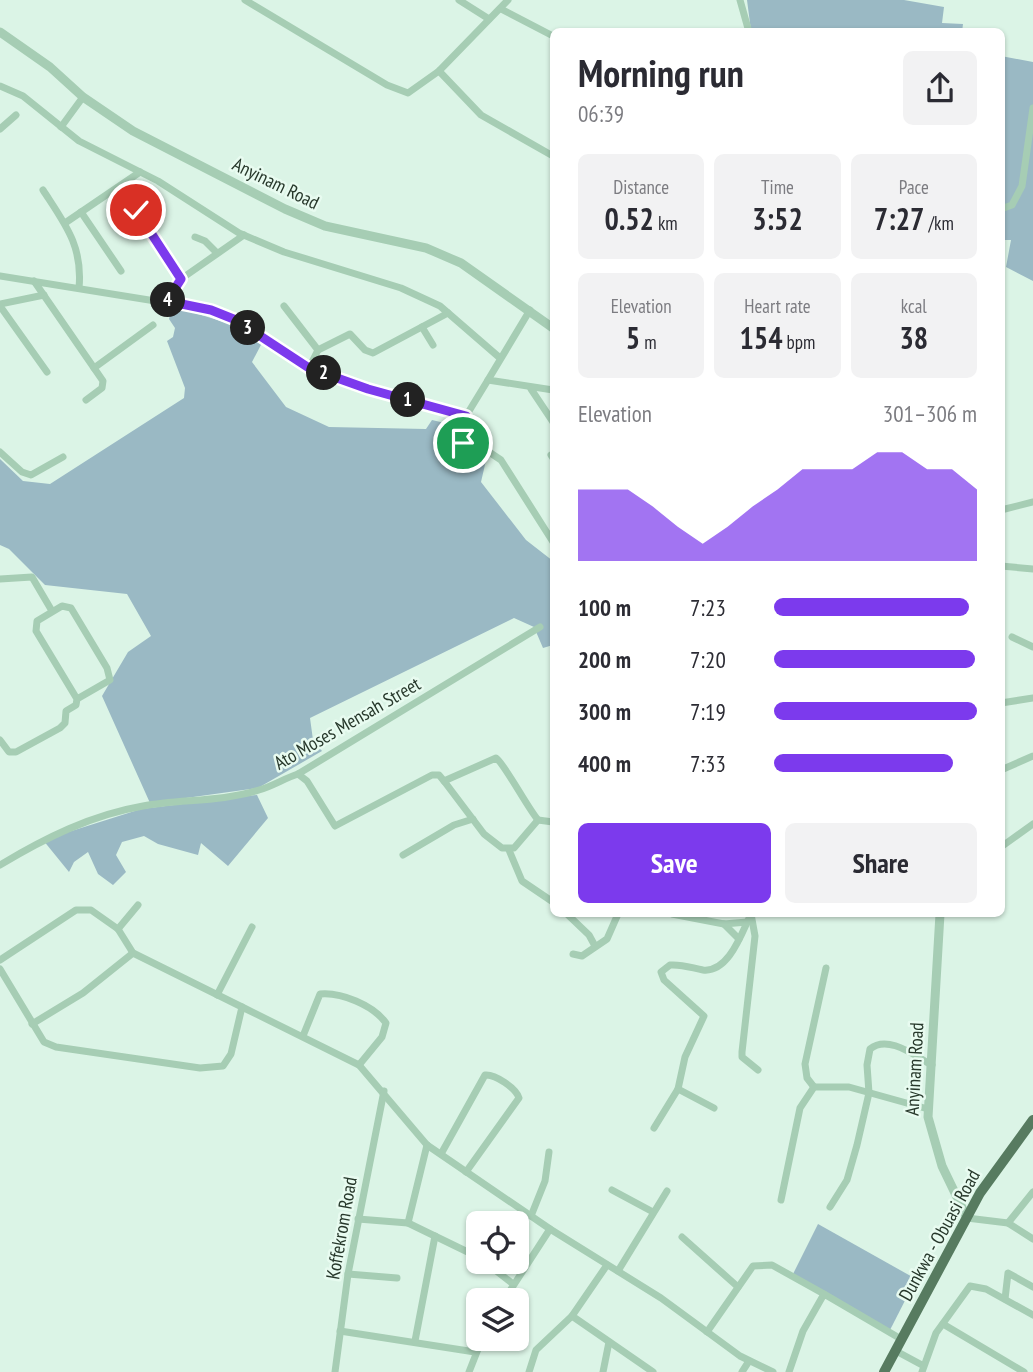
<!DOCTYPE html>
<meta charset="utf-8">
<style>
:root{--surface:#fff;--page:#f2f2f3;--text:#2b2b33;--muted:#7c7c81;--accent:#7c3aed}
body{margin:0;font-family:"PT Sans Narrow",sans-serif;background:var(--page);color:var(--text);height:100vh;display:flex;flex-direction:column;font-size:26px;white-space:nowrap}
*{box-sizing:border-box;margin:0}
p{font-size:23px;color:var(--muted)}
.icon{flex:none;width:38px;height:38px;fill:none;stroke:currentColor;stroke-width:2;stroke-linecap:round;stroke-linejoin:round}
.map{position:relative;flex:1;overflow:hidden}
.side{position:absolute;left:550px;top:28px;width:455px;height:889px;display:flex;flex-direction:column;background:var(--surface);border-radius:10px;box-shadow:0 2px 5px #0004}
.side>*{flex:none}
.controls{position:absolute;left:466px;top:1211px;display:grid;gap:14px}
.controls a{display:grid;place-items:center;width:63px;height:63px;border-radius:10px;background:var(--surface);box-shadow:0 2px 5px #0004;font-size:35px}
.pin{position:absolute;display:grid;place-items:center;width:60px;height:60px;color:#fff;margin:-30px;border:4px solid #fff;border-radius:50%;box-shadow:0 2px 7px #0007}
.km{position:absolute;width:35px;height:35px;margin:-18px;border-radius:50%;background:#222;color:#fff;font-size:19px;line-height:35px;text-align:center}
.round{display:grid;place-items:center;flex:none;width:74px;height:74px;border-radius:10px;background:var(--page)}
.summary{display:flex;align-items:center;justify-content:space-between;height:119px;padding:0 28px}
h1{font-size:38px;font-weight:600;line-height:52px}
.metrics{display:grid;grid-template-columns:repeat(3,1fr);gap:10px;height:119px;padding:7px 28px}
.metrics div{display:grid;align-content:center;border-radius:10px;background:var(--page);text-align:center}
.metrics b{font-size:30px;font-weight:600}
.metrics small{font-size:19px;font-weight:400}
.metrics p{font-size:19px}
.chart{height:196px;padding:14px 28px}
.chart p{display:flex;justify-content:space-between}
.chart svg{width:100%;height:126px;margin-top:7px;fill:var(--accent);opacity:.7}
.button{display:flex;gap:14px;margin-top:auto;padding:14px 28px}
.button a{flex:1;height:80px;border-radius:10px;background:var(--accent);color:#fff;font-size:28px;font-weight:600;line-height:80px;text-align:center}
.button a+a{background:var(--page);color:var(--text)}
ul{padding:0 28px;list-style:none;font-size:23px}
li{display:grid;grid-template-columns:112px 84px 1fr;align-items:center;height:52px}
li i{height:18px;border-radius:9px;background:var(--accent)}
.map>svg:first-child{display:block}
</style>
<div class="map">
<svg width="1033" height="1372" viewBox="0 0 1033 1372">
<rect width="100%" height="100%" fill="#dbf4e6"/>
<g fill="#9ab9c4">
<polygon points="747,0 904,0 944,7 942,23 963,24 962,32 751,31"/>
<polygon points="1001,56 1033,62 1033,281 1006,267 1011,240 1001,240"/>
<polygon points="172,306 237,326 263,341 252,362 286,407 329,427 426,429 432,420 453,425 451,447 487,456 481,482 526,540 553,561 553,645 543,648 534,627 514,618 310,718 313,740 322,751 258,788 150,803 102,696 128,652 151,636 127,594 45,585 9,549 0,545 0,459 23,481 50,484 184,398 185,388 167,341 173,337 175,328 169,319"/>
<polygon points="257,795 268,818 228,866 201,843 198,855 158,844 144,836 122,842 116,855 126,872 113,885 98,874 88,852 74,862 69,872 43,840 141,809"/>
<polygon points="818,1224 916,1279 890,1330 792,1276"/>
</g>
<g fill="none" stroke-linecap="round" stroke-linejoin="round">
<g stroke="#a6cdb4" stroke-width="7">
<polyline points="245,0 387,85 408,93 439,71 508,0"/>
<polyline points="459,0 489,19"/>
<polyline points="740,0 749,32"/>
<polyline points="501,9 553,36"/>
<polyline points="439,71 481,115 553,156"/>
<polyline points="0,86 23,96 79,141 158,181 239,233 284,252 401,288 440,306 500,358"/>
<polyline points="61,127 83,97"/>
<polyline points="0,129 16,115"/>
<path d="M43 190C65 224 83 246 79 288"/>
<polyline points="1001,209 1012,205 1022,186 1033,108"/>
<polyline points="136,210 181,279"/>
<polyline points="81,212 121,271"/>
<polyline points="65,223 140,172"/>
<polyline points="195,237 205,241 217,253"/>
<path d="M0 276 211 310C246 325 275 348 308 367 353 392 417 402 466 416L488 380"/>
<polyline points="34,281 103,381 102,388 86,400"/>
<polyline points="167,301 181,279 244,235"/>
<polyline points="0,304 44,295"/>
<polyline points="0,306 47,372"/>
<polyline points="284,306 318,350 350,334 365,350 373,353 448,313"/>
<polyline points="530,310 488,380 553,390"/>
<polyline points="422,327 433,345"/>
<polyline points="94,368 153,325"/>
<polyline points="309,368 318,350"/>
<polyline points="531,389 553,422"/>
<polyline points="466,416 461,442 489,452 501,460 553,542"/>
<polyline points="0,452 22,472 31,475 63,457"/>
<polyline points="551,455 553,458"/>
<polyline points="1001,510 1033,502"/>
<polyline points="1001,566 1033,569"/>
<polyline points="0,579 32,577 52,611"/>
<polyline points="1012,637 1033,647"/>
<polyline points="1001,703 1033,698"/>
<polyline points="0,740 9,752 16,752 60,728 65,723 66,711 76,705 77,699 110,680 107,668 71,608 62,606 37,621 36,631 77,699"/>
<polyline points="1001,770 1033,756"/>
<polyline points="298,774 307,781 335,826 432,775 439,775 444,781 484,834 502,848 514,848 538,820 553,822"/>
<path d="M444 781 496 758C504 763 527 807 538 820"/>
<polyline points="1001,847 1033,824"/>
<polyline points="509,850 522,881 553,902"/>
<polyline points="403,855 454,825 473,819"/>
<path d="M0 865C45 838 91 815 143 806 181 799 221 802 259 790 273 786 285 778 298 774L540 627"/>
<polyline points="567,914 589,935 595,946"/>
<polyline points="672,914 724,924 747,922"/>
<polyline points="751,914 755,936 742,1052 742,1057 758,1070"/>
<polyline points="724,924 739,939"/>
<polyline points="118,929 138,905"/>
<polyline points="573,954 582,956 607,939 618,914"/>
<polyline points="0,960 76,910 91,910 118,929 133,953 242,1007 231,1054 223,1066 200,1068 56,1047 44,1042 0,969"/>
<polyline points="217,995 252,927"/>
<polyline points="242,1007 359,1065 427,1145 550,1229 661,1298 740,1356 773,1372"/>
<polyline points="32,1024 83,993 133,953"/>
<path d="M303 1036 320 994C341 992 373 1005 386 1023L382 1037 359 1065"/>
<polyline points="814,1087 807,1078 805,1064 826,968"/>
<path d="M714 1108 678 1089 685 1057 704 1016 664 980 661 972 670 965C682 964 692 968 703 970 729 973 742 932 751 914"/>
<polyline points="654,1128 678,1089"/>
<path d="M441 1154 485 1075C495 1074 516 1088 519 1098L466 1172"/>
<polyline points="612,1190 653,1212"/>
<polyline points="781,1200 800,1108 814,1087 849,1087 928,1109"/>
<path d="M830 1207 847 1180 857 1145 869 1093 867 1065 870 1049C888 1034 915 1056 932 1065"/>
<polyline points="531,1216 545,1181 549,1152"/>
<polyline points="967,1218 1008,1223 1033,1239"/>
<polyline points="358,1219 408,1223 478,1257"/>
<polyline points="408,1223 427,1145"/>
<polyline points="1008,1223 1033,1192"/>
<polyline points="682,1237 738,1287"/>
<polyline points="485,1262 513,1284"/>
<polyline points="607,1265 572,1316 653,1372"/>
<polyline points="618,1271 667,1191"/>
<polyline points="348,1274 397,1278"/>
<polyline points="1005,1299 1008,1273 1033,1287"/>
<polyline points="504,1300 550,1229"/>
<polyline points="943,1324 1024,1372"/>
<polyline points="340,1331 475,1352"/>
<polyline points="707,1332 753,1266 772,1265 824,1294"/>
<polyline points="415,1341 435,1236"/>
<polyline points="896,1351 922,1365"/>
<polyline points="335,1372 348,1274 384,1091"/>
<polyline points="469,1372 482,1339"/>
<polyline points="529,1372 536,1350 572,1316"/>
<polyline points="603,1372 609,1342"/>
<polyline points="742,1372 749,1361"/>
<polyline points="789,1372 803,1331 824,1294 901,1339"/>
<polyline points="922,1372 936,1333 970,1286 986,1289 1033,1315"/>
</g>
<g stroke="#a6cdb4" stroke-width="9">
<polyline points="0,32 50,67 83,97 133,131 285,209 325,226 426,248 461,263 553,328"/>
<polyline points="940,914 928,1117 942,1166 967,1218"/>
</g>
<polyline stroke="#577b60" stroke-width="10" points="884,1372 980,1193 1033,1120"/>
</g>
<g fill="none" stroke-linecap="round" stroke-linejoin="round">
<defs>
<polyline id="route" points="136,210 181,279 167,301 211,310 236,320 309,368 368,389 466,416 463,443"/>
</defs>
<use href="#route" stroke="#fff" stroke-width="14"/>
<use href="#route" stroke="#7c3aed" stroke-width="9"/>
</g>
<g text-anchor="middle" dominant-baseline="central" stroke-width="5" stroke-linejoin="round" paint-order="stroke">
<g font-size="19" fill="#27382b" stroke="#e8fbf0">
<text transform="translate(276 183) rotate(26)">Anyinam Road</text>
<text transform="translate(347 723) rotate(-30)">Ato Moses Mensah Street</text>
<text transform="translate(914 1069) rotate(-87)">Anyinam Road</text>
<text transform="translate(341 1228) rotate(-80)">Koffekrom Road</text>
<text transform="translate(939 1235) rotate(-61)">Dunkwa - Obuasi Road</text>
</g>
</g>
</svg>
<div class="controls">
<a><svg class="icon" aria-label="locate" viewBox="0 0 24 24"><circle cx="12" cy="12" r="6"/><path d="M12 2v4M12 18v4M2 12h4M18 12h4"/></svg></a>
<a><svg class="icon" aria-label="layers" viewBox="0 0 24 24"><path d="M12 4l9 5-9 5-9-5zM3 14l9 5 9-5"/></svg></a>
</div>
<div class="pin" style="left:463px;top:443px;background:#1e9e55"><svg class="icon" aria-label="arrive" viewBox="0 0 24 24"><path d="M6 21V4h12l-3 4 3 4H6"/></svg></div>
<div class="pin" style="left:136px;top:210px;background:#d93025"><svg class="icon" aria-label="check" viewBox="0 0 24 24"><path d="M5 12l5 5 9-10"/></svg></div>
<b class="km" style="left:408px;top:400px">1</b>
<b class="km" style="left:324px;top:373px">2</b>
<b class="km" style="left:248px;top:328px">3</b>
<b class="km" style="left:168px;top:300px">4</b>
<section class="side">
<div class="summary"><div><h1>Morning run</h1><p>06:39</p></div><a class="round"><svg class="icon" aria-label="share" viewBox="0 0 24 24"><path d="M12 15V3M7 8l5-5 5 5M5 13v7h14v-7"/></svg></a></div>
<div class="metrics">
<div><p>Distance</p><b>0.52<small> km</small></b></div>
<div><p>Time</p><b>3:52</b></div>
<div><p>Pace</p><b>7:27<small> /km</small></b></div>
</div>
<div class="metrics">
<div><p>Elevation</p><b>5<small> m</small></b></div>
<div><p>Heart rate</p><b>154<small> bpm</small></b></div>
<div><p>kcal</p><b>38</b></div>
</div>
<div class="chart"><p><span>Elevation</span>301–306 m</p>
<svg viewBox="0 0 160 44" preserveAspectRatio="none"><path d="M0 44V19L10 19L20 19L30 25L40 32L50 38L60 32L70 25L80 19L90 12L100 12L110 12L120 6L130 6L140 12L150 12L160 19V44z"/></svg>
</div>
<ul>
<li><b>100 m</b>7:23<i style="width:96%"></i></li>
<li><b>200 m</b>7:20<i style="width:99%"></i></li>
<li><b>300 m</b>7:19<i style="width:100%"></i></li>
<li><b>400 m</b>7:33<i style="width:88%"></i></li>
</ul>
<div class="button"><a>Save</a><a>Share</a></div>
</section>
</div>
